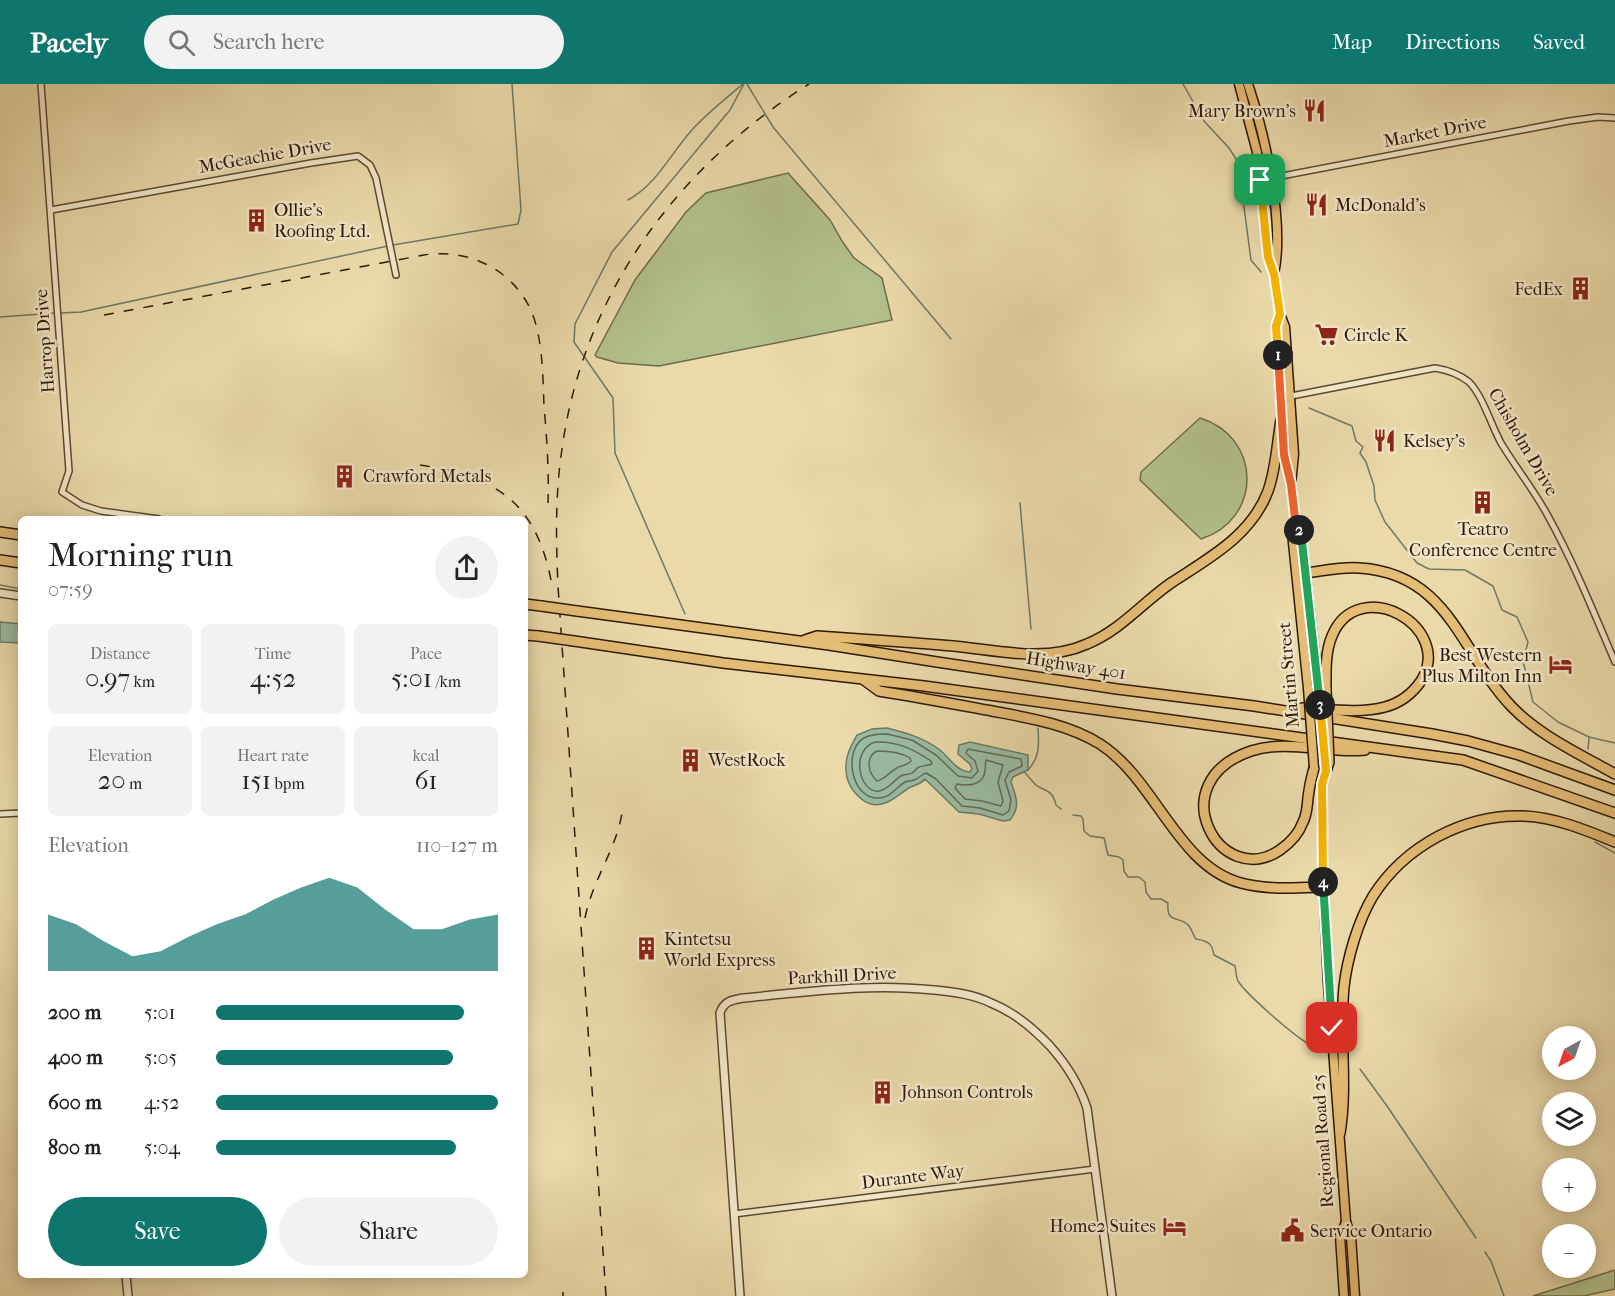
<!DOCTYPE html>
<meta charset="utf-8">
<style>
:root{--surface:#fff;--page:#f2f2f2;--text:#222;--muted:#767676;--accent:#0f766e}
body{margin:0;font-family:"IM FELL French Canon",serif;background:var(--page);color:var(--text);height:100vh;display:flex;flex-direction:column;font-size:22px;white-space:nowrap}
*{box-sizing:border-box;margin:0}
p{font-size:20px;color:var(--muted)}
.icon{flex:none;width:33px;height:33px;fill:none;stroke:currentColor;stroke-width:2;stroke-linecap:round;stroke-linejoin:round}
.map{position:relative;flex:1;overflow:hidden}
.sheet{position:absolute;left:18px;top:432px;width:510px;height:762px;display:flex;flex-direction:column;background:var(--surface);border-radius:9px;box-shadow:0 3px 15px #0003}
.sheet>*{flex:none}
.needle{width:39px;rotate:220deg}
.fabs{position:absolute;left:1542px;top:942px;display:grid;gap:12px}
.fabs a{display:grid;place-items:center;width:54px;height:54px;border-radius:50%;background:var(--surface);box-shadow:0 3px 15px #0003;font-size:30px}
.pin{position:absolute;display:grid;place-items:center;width:51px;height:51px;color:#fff;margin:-26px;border-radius:12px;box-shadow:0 3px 9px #0006}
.km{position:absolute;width:30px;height:30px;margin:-15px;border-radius:50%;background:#222;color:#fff;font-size:16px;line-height:30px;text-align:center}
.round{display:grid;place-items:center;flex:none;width:63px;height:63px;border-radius:32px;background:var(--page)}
.head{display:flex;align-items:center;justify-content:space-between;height:102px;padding:0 30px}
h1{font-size:33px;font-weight:600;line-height:45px}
.stats{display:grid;grid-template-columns:repeat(3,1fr);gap:9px;height:102px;padding:6px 30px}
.stats div{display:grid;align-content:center;border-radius:9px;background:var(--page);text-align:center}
.stats b{font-size:26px;font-weight:600}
.stats small{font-size:16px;font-weight:400}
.stats p{font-size:16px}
.chart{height:168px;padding:12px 30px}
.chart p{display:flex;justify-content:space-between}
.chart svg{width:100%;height:108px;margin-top:6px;fill:var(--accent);opacity:.7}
.primary-button{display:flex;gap:12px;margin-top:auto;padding:12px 30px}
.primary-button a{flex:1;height:69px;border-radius:36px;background:var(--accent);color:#fff;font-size:24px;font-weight:600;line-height:69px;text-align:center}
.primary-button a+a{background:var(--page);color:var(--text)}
ul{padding:0 30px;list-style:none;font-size:20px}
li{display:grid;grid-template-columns:96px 72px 1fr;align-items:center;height:45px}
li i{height:15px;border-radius:8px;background:var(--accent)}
header{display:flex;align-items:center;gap:36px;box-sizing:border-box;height:84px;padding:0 30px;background:var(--accent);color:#fff}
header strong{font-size:28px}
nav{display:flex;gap:33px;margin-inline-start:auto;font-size:21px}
.search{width:420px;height:54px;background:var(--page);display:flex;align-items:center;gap:15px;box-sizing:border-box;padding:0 21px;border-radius:33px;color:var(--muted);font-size:22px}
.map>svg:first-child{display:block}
</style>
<header>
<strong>Pacely</strong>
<div class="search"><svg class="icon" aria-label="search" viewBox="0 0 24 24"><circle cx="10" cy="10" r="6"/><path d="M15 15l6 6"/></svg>Search here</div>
<nav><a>Map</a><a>Directions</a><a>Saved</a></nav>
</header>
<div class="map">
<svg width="1615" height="1212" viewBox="0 0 1615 1212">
<rect width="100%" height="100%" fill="#ead9a9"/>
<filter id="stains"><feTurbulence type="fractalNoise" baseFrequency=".00333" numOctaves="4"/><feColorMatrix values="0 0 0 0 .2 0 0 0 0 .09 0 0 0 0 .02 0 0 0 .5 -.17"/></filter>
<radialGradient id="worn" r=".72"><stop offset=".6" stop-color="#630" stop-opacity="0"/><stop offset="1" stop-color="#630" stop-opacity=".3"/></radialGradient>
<g fill="#b2c08b" stroke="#6f6c4a" stroke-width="1.5">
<polygon points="788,89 830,136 842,157 854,174 882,194 892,236 659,282 618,279 597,273 595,271 635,196 686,128 706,109"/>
<path d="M1200 334C1262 353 1263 435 1201 455L1140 396 1141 388Z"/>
<polygon points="1615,1186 1615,1205 1584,1212 1533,1212"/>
</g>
<g fill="#99bba2" stroke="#6d7a65" stroke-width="1.5">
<polygon points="0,538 21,540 21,559 0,558"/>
<path d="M887 644C907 649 924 654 940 666 950 674 956 687 970 688L972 685 970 680 958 670 959 661 970 658 1028 671V686L1013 693 1011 698C1016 712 1021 723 1010 736L1003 737 979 730 959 728 925 695C918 703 913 700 906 706 898 711 892 718 882 720 864 725 846 703 846 686 845 672 851 662 857 651L872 645Z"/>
</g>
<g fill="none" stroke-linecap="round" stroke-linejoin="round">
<g stroke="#626a56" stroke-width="1.5">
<path d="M887 650 912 656 936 671 958 692 972 694 978 687 975 677 966 669 968 665 1021 675 1022 682 1009 688 1005 696 1011 716 1009 727 1003 731 980 724 962 722 936 695 926 689C921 691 919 694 914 696 911 697 908 697 905 698 895 704 890 715 877 714 851 714 843 666 864 654 871 650 879 650 887 650Z"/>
<path d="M875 658C897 657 913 665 931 677L932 680C928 682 924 681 919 683 916 684 915 688 912 689 909 691 906 690 903 691 894 695 890 705 879 707 860 710 849 667 875 658Z"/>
<path d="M877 667C888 667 901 668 910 674L911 677C906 682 903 681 897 684 889 688 886 695 877 697 868 689 865 673 877 667Z"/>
<path d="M986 676 1003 681 998 698 1003 717 1001 722 982 717 965 715 955 704 957 700C968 702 984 702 985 686 986 683 985 680 986 676Z"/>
</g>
<g stroke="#6d7a65" stroke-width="1.5">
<polyline points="747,0 773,43 951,255"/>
<polyline points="1183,0 1204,37 1229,64 1238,78 1251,176 1261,188"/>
<path d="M628 116C656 101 670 71 691 47 706 30 725 15 743 0"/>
<polyline points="393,161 518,140 521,126 512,0"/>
<polyline points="61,229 81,228 388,162"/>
<polyline points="0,233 56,229"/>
<polyline points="1309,324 1352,342 1356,357 1363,363 1360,369 1366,378 1374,402 1375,416 1385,438 1417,479 1429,485 1465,486 1493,502 1502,526 1517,533 1528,558 1523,577 1533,618 1558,638 1589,653 1615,659"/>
<polyline points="1020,419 1031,545"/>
<polyline points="0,501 21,505"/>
<polyline points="685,530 615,369 613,314 574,258 575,240 612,168 730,26 744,0"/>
<polyline points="1588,665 1589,654"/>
<path d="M1028 686C1040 673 1039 661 1038 644"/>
<path d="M1024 688C1029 692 1034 701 1039 703 1050 708 1053 709 1056 721L1061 725"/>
<path d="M1073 731 1081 732 1083 735 1084 747 1090 752 1104 754 1108 771 1119 773 1123 776 1124 787 1128 793H1139L1145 798 1146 808 1151 815H1161L1168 819C1166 841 1180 831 1189 842 1192 846 1193 851 1196 855 1208 857 1212 859 1214 871L1235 882C1236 887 1236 893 1238 897 1246 910 1292 950 1307 959"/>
<polyline points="1595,758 1615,769"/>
<polyline points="1360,985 1387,1022 1476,1154"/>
<polyline points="1485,1168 1491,1177 1504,1212"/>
</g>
<defs>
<g id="minor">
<polyline points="41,0 69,387 62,408 82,421 101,427 159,435"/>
<polyline points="1261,96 1569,37 1598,33 1615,34"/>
<polyline points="51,126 311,79 358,72 370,81 376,94 396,191"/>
<path d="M1281 314 1435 284C1448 286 1459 290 1469 298 1483 312 1491 341 1501 359 1516 384 1534 406 1548 432 1574 479 1594 529 1615 578"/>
<polyline points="0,730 21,729"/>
<polyline points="734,1130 1095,1085"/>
</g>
<g id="tertiary">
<polyline points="0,509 21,512"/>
<polyline points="126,1191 128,1212"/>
<path d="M740 1212 720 929C724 917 732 916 743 914 807 908 868 899 934 906 953 908 973 910 991 919 1014 928 1033 944 1050 962 1067 981 1079 1000 1087 1024L1112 1212"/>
</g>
<g id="primary">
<polyline points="1239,0 1257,68 1268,173 1274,190 1280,230 1285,243 1294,370 1291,400"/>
<path d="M1248 0C1265 51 1285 138 1274 190"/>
<polyline points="1280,230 1276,242 1284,371 1291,400 1296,442 1301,449 1319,606"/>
<polyline points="1296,442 1292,449 1308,604"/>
<polyline points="1326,687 1322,700 1323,796 1328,899 1346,1138 1351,1152 1355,1212"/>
<polyline points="1344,1212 1340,1152 1346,1138"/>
</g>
<g id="motorway">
<polyline points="0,448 21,451"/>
<polyline points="0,476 21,479"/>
<path d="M1306 489C1323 487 1343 482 1360 484 1450 490 1460 569 1512 623 1540 652 1580 670 1615 690"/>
<polyline points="525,520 541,522"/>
<polyline points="577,527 829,561 937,578 1117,605 1254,622 1432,650 1468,657 1519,671 1615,706"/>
<polyline points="525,551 538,552"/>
<path d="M805 556 817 552C862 555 907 558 953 562 996 566 1045 579 1087 560 1121 546 1142 519 1171 499 1209 474 1251 452 1268 407 1276 385 1277 359 1281 336"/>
<polyline points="574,557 723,579 924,602 1463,676 1615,729"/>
<path d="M864 596 879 607C917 613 954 620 992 627 1029 634 1068 640 1100 660 1156 696 1177 782 1241 799 1267 806 1296 804 1323 803"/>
<path d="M1302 624C1329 625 1359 630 1385 623 1400 619 1412 610 1421 597 1455 542 1358 489 1332 552 1325 568 1326 589 1326 606"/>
<path d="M1314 684C1312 692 1310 699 1309 707 1307 717 1308 729 1303 738 1299 749 1290 759 1280 766 1220 807 1159 698 1251 667 1289 655 1327 670 1365 666"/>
<path d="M1340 1049C1348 1001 1339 952 1344 903 1347 875 1358 837 1373 812 1405 762 1464 730 1523 732 1554 733 1586 746 1615 758"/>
</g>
</defs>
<use href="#minor" stroke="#5c4931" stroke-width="8"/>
<use href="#tertiary" stroke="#5c4931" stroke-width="10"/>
<use href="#primary" stroke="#2c1909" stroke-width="11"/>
<use href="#motorway" stroke="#2c1909" stroke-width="12"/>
<use href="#minor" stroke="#f1e6c7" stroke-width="5"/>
<use href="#tertiary" stroke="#f1e6c7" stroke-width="7"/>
<use href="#primary" stroke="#e5bc74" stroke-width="8"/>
<use href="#motorway" stroke="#e5bc74" stroke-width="9"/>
<g stroke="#2c1909" stroke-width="1.5" stroke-dasharray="10 10" stroke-linecap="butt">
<path d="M104 231 424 171C473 163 523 191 536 241 543 268 543 296 544 323 547 355 549 387 548 419"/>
<path d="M420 381C499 393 537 420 552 501"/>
<path d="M585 834C592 797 616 766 622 729"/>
<polyline points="563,1208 563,1212"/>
<path d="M606 1212 558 502C556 456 555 411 562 365 583 210 678 82 809 0"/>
</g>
<defs>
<g id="primary-bridge">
<polyline points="1308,604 1314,684"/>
<polyline points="1319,606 1325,672"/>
</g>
<g id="motorway-bridge">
<polyline points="541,522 577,527"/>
<polyline points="538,552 574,557"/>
<polyline points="1326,687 1329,678 1326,606"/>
</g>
</defs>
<use href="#primary-bridge" stroke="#2c1909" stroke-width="11" stroke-linecap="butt"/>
<use href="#motorway-bridge" stroke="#2c1909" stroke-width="12" stroke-linecap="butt"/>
<use href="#primary-bridge" stroke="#e5bc74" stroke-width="8"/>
<use href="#motorway-bridge" stroke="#e5bc74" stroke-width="9"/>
</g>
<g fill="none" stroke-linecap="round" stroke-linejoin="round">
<defs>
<polyline id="split-1" points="1260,96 1268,173 1274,190 1280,230 1276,242 1278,271"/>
<polyline id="split-2" points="1278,271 1284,371 1291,400 1296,442 1299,446"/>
<polyline id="split-3" points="1299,446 1301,449 1320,621"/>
<polyline id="split-4" points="1320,621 1326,687 1322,700 1323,798"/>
<polyline id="split-5" points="1323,798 1332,944"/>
</defs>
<use href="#split-1" stroke="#fff" stroke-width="12"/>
<use href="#split-2" stroke="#fff" stroke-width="12"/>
<use href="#split-3" stroke="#fff" stroke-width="12"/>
<use href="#split-4" stroke="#fff" stroke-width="12"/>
<use href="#split-5" stroke="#fff" stroke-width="12"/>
<use href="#split-1" stroke="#f5b400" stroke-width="8"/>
<use href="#split-2" stroke="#f0652b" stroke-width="8"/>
<use href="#split-3" stroke="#22a559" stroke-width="8"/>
<use href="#split-4" stroke="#f5b400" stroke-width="8"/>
<use href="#split-5" stroke="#22a559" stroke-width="8"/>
</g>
<defs>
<symbol id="restaurant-bare" viewBox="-9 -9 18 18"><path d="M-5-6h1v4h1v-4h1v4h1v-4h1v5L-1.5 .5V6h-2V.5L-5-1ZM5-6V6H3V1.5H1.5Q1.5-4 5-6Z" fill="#8f2418" stroke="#f1e6c7" stroke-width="2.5" paint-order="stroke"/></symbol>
<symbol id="building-bare" viewBox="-9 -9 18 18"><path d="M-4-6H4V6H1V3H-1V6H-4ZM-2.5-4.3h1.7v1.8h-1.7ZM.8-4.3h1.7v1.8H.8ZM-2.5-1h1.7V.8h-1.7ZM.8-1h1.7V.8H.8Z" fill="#8f2418" stroke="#f1e6c7" stroke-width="2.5" paint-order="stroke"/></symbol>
<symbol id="supermarket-bare" viewBox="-9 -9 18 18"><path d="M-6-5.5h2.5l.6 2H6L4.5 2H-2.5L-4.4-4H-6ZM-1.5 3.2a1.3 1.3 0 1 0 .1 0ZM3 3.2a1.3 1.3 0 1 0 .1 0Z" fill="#8f2418" stroke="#f1e6c7" stroke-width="2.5" paint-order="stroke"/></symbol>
<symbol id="hotel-bare" viewBox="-9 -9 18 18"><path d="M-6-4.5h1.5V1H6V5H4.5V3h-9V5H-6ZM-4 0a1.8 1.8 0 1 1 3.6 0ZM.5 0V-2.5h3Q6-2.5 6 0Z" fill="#8f2418" stroke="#f1e6c7" stroke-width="2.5" paint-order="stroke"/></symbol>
<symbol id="civic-bare" viewBox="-9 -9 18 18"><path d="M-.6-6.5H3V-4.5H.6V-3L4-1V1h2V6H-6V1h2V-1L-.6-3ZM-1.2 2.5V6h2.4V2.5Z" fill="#8f2418" stroke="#f1e6c7" stroke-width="2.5" paint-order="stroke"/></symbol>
</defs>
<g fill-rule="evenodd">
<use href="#restaurant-bare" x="1298" y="10" width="33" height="33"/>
<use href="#restaurant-bare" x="1300" y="104" width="33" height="33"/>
<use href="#building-bare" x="240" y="120" width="33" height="33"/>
<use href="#building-bare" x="1564" y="188" width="33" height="33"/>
<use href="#supermarket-bare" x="1310" y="234" width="33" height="33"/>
<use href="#restaurant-bare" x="1368" y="340" width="33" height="33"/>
<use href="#building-bare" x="328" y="376" width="33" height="33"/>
<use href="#building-bare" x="1466" y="402" width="33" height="33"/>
<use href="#hotel-bare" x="1544" y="564" width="33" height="33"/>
<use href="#building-bare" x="674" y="660" width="33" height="33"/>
<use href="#building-bare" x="630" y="848" width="33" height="33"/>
<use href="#building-bare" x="866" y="992" width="33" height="33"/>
<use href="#hotel-bare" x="1158" y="1126" width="33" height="33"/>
<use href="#civic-bare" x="1276" y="1130" width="33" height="33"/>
</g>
<g text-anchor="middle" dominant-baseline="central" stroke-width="5" stroke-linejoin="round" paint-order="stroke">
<g font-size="18" fill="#2c1909" stroke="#f1e6c7" text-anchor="start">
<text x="1296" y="27" text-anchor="end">Mary Brown's</text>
<text x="1335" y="121">McDonald's</text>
<text x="274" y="126">Ollie's<tspan x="274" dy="21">Roofing Ltd.</tspan></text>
<text x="1563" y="205" text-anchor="end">FedEx</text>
<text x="1344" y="251">Circle K</text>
<text x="1403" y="357">Kelsey's</text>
<text x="363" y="392">Crawford Metals</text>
<text x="1483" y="445" text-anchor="middle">Teatro<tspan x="1483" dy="21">Conference Centre</tspan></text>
<text x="1542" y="571" text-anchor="end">Best Western<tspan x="1542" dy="21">Plus Milton Inn</tspan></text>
<text x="708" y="676">WestRock</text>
<text x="664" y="855">Kintetsu<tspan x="664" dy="21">World Express</tspan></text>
<text x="901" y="1008">Johnson Controls</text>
<text x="1156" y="1142" text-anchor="end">Home2 Suites</text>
<text x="1310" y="1147">Service Ontario</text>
</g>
<g font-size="18" fill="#2c1909" stroke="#f1e6c7">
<text transform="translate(1435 48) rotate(-11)">Market Drive</text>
<text transform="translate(265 72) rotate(-10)">McGeachie Drive</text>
<text transform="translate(45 257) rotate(-94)">Harrop Drive</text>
<text transform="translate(1523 358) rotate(60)">Chisholm Drive</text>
<text transform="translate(1076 582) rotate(9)">Highway 401</text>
<text transform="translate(1289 591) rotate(-95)">Martin Street</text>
<text transform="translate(842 892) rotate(-3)">Parkhill Drive</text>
<text transform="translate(1323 1057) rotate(-94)">Regional Road 25</text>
<text transform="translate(913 1093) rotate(-7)">Durante Way</text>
</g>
</g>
<rect width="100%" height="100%" filter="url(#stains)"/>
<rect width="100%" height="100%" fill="url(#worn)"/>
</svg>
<div class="fabs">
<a><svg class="needle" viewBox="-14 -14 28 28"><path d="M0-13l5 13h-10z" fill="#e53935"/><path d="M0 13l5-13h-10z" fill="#767676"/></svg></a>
<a><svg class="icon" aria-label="layers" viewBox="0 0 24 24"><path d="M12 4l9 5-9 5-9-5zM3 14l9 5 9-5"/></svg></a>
<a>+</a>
<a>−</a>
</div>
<div class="pin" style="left:1260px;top:96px;background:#1e9e55"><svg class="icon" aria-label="arrive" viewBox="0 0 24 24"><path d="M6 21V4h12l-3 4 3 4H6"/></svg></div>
<div class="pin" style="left:1332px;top:944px;background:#d93025"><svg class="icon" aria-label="check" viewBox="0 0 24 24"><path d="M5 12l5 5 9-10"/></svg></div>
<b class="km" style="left:1278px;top:271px">1</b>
<b class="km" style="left:1299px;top:446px">2</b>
<b class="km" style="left:1320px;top:621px">3</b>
<b class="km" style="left:1323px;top:798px">4</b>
<section class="sheet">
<div class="head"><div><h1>Morning run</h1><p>07:59</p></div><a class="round"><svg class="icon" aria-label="share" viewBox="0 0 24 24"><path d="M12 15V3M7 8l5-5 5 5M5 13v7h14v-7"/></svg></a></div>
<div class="stats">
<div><p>Distance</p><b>0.97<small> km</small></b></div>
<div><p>Time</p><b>4:52</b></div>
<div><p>Pace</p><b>5:01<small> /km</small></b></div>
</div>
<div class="stats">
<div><p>Elevation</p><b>20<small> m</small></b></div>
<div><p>Heart rate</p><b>151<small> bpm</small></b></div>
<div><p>kcal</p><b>61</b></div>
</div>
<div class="chart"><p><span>Elevation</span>110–127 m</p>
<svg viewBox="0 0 160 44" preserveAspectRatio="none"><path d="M0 44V21L10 25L20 32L30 38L40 36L50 30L60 25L70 21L80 15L90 10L100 6L110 10L120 19L130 27L140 27L150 23L160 21V44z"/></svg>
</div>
<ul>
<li><b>200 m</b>5:01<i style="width:88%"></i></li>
<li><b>400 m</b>5:05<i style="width:84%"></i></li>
<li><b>600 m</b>4:52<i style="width:100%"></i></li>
<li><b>800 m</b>5:04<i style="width:85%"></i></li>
</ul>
<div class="primary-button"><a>Save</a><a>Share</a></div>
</section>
</div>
